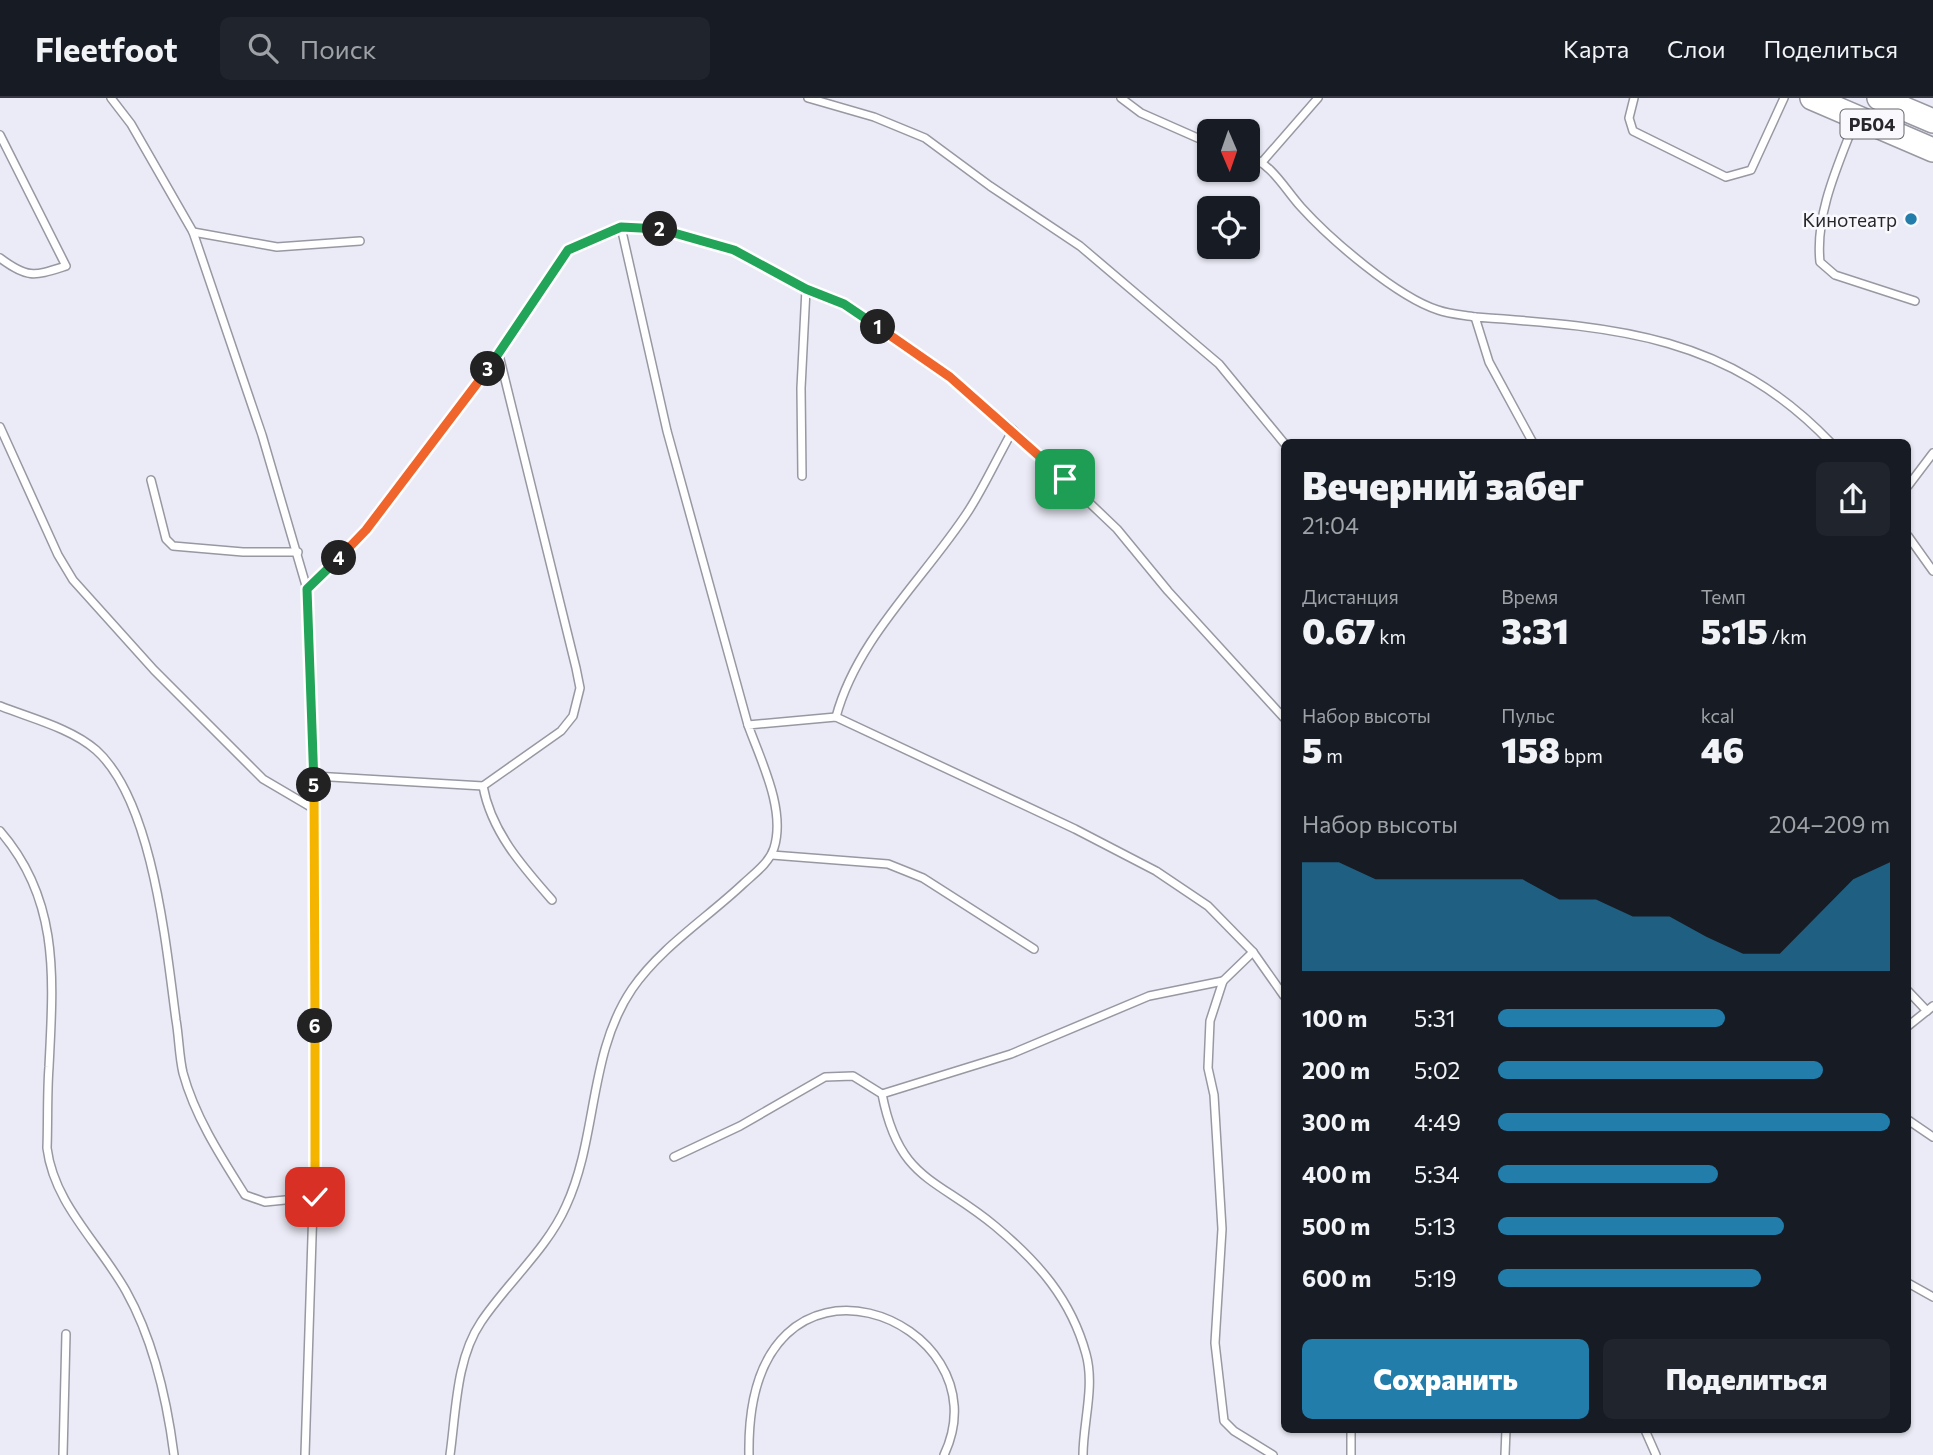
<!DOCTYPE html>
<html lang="ru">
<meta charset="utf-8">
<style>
:root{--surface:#171b24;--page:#20242c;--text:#f1f3f6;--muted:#9ea1a6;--line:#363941;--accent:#227dab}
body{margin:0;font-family:Commissioner,sans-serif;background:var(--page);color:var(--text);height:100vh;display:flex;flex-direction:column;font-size:26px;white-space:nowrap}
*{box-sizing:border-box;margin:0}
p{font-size:23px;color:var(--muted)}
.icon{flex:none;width:38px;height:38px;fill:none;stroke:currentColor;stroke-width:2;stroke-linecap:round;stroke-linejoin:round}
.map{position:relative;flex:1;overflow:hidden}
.panel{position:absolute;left:1281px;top:341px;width:630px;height:994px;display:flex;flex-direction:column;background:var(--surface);border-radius:10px;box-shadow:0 2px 5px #0004}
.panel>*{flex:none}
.needle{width:46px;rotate:178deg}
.tools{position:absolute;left:1197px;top:21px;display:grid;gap:14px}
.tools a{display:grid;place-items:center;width:63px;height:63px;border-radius:10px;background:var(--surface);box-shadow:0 2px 5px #0004;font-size:35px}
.pin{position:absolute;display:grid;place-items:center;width:60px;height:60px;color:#fff;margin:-30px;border-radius:14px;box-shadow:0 4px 10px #0006}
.km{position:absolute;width:35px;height:35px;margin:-18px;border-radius:50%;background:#222;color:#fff;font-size:19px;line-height:35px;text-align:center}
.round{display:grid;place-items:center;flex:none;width:74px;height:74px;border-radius:10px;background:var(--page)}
.headline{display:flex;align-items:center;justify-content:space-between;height:119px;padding:0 21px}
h1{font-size:38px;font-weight:800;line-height:52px}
.figures{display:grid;grid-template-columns:repeat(3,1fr);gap:10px;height:119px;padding:7px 21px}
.figures div{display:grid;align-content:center}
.figures b{font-size:35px;font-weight:800}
.figures small{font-size:19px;font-weight:400}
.figures p{font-size:19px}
.chart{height:196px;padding:14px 21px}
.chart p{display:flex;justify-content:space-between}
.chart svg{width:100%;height:126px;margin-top:7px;fill:var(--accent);opacity:.7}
.action{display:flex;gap:14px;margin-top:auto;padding:14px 21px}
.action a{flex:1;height:80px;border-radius:10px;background:var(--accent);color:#fff;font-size:28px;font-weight:800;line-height:80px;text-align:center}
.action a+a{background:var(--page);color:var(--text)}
ul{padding:0 21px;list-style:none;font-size:23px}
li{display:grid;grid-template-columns:112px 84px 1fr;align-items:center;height:52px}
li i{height:18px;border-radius:9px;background:var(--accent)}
header{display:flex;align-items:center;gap:42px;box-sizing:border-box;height:98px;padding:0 35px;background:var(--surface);border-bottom:2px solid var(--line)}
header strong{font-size:33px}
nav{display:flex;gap:38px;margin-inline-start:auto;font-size:24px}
.search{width:490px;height:63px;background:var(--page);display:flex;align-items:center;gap:18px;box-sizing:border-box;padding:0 24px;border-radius:10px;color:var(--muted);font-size:26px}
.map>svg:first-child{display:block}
</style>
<header>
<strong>Fleetfoot</strong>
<div class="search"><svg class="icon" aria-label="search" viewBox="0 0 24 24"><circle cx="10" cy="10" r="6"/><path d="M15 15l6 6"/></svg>Поиск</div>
<nav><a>Карта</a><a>Слои</a><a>Поделиться</a></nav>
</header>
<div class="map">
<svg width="1933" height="1357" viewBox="0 0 1933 1357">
<rect width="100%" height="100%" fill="#eaebf6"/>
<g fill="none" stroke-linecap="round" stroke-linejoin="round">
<defs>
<g id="service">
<polyline points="111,0 131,26 193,134 262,337 307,491 314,678 315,1046 305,1357"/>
<polyline points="808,0 874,19 925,40 990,88 1080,148 1219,266 1284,345"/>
<polyline points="1121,0 1141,15 1209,45"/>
<polyline points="1634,0 1629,20 1633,33 1726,79 1751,72 1784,0"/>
<path d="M1855 23C1838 67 1815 116 1820 164L1835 177 1915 203"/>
<path d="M0 37 66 168C34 178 28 181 0 160"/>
<path d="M1248 58C1272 66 1284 90 1301 109 1330 141 1397 199 1438 212 1449 216 1463 217 1475 219"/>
<polyline points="1263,63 1318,0"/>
<polyline points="621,129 667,333 748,627"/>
<polyline points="193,134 277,149 360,143"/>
<polyline points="0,329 58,457 73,482 154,572 263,681 314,711"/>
<path d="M1533 345 1489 264 1475 219C1615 229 1727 236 1831 345"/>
<polyline points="802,378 801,290 806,191"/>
<polyline points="151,382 166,441 173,448 243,454 298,454"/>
<polyline points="1908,388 1933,355"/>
<polyline points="1908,438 1933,473"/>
<polyline points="307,491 366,432 499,257 568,152 621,129 653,129 734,152 806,191 844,207 950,279 1013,332 1117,431 1168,493 1284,620"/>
<path d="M0 608C30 620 71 630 96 652 153 703 166 848 176 922 179 939 179 958 183 975 195 1019 221 1059 245 1097L265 1104 315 1099"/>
<path d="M836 619C857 540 925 480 969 412 985 387 998 358 1013 332"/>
<polyline points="314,678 483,688 561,633 573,618 580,590 576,570 499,257"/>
<path d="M483 688C491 733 522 768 552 802"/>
<path d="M0 733C61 803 53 883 49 969 47 996 48 1023 47 1050 54 1106 99 1145 126 1193 154 1243 167 1302 174 1357"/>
<polyline points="772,757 888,766 923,780 1034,851"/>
<polyline points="1253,854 1223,883 1210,923 1208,970 1214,997 1222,1131 1215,1245 1224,1323 1234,1333 1273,1357"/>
<polyline points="1908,893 1927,913"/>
<polyline points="1908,928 1933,908"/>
<polyline points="882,996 1011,956 1149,898 1223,883"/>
<polyline points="1908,1022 1933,1039"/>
<path d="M674 1059 740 1028 825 979 853 978 882 996C899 1083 936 1079 995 1128 1038 1164 1071 1201 1086 1256 1095 1288 1083 1325 1083 1357"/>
<polyline points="1908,1185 1933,1199"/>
<polyline points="1351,1332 1351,1357"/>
<polyline points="1645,1332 1656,1357"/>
<polyline points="63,1357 66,1236"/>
<path d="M450 1357C456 1314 456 1261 481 1224 507 1185 547 1151 566 1108 598 1039 588 956 632 891 661 849 707 820 743 786 755 775 769 765 774 750 786 712 761 663 748 627L836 619 1075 731 1156 773 1208 808 1253 854 1284 898"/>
<path d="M749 1357C745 1115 1009 1221 944 1357"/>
<polyline points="1505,1357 1506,1332"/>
</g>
<g id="trunk">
<polyline points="1812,0 1933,52"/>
<polyline points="1879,0 1933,23"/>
</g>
</defs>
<use href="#service" stroke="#9798a2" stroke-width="10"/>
<use href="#trunk" stroke="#9798a2" stroke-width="26"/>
<use href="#service" stroke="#fff" stroke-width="7"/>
<use href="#trunk" stroke="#fff" stroke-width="23"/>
</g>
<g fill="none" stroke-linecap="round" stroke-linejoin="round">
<defs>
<polyline id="split-1" points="878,229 950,279 1065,381"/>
<polyline id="split-2" points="660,131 734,152 806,191 844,206 878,229"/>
<polyline id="split-3" points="488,271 568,152 621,129 660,131"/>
<polyline id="split-4" points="339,460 366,432 488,271"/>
<polyline id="split-5" points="314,687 307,491 339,460"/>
<polyline id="split-6" points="314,687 315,928"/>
<polyline id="split-7" points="315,1099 315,928"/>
</defs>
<use href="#split-1" stroke="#fff" stroke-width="14"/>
<use href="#split-2" stroke="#fff" stroke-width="14"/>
<use href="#split-3" stroke="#fff" stroke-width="14"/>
<use href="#split-4" stroke="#fff" stroke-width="14"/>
<use href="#split-5" stroke="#fff" stroke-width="14"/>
<use href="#split-6" stroke="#fff" stroke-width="14"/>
<use href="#split-7" stroke="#fff" stroke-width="14"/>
<use href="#split-1" stroke="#f0652b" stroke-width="9"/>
<use href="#split-2" stroke="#22a559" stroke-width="9"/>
<use href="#split-3" stroke="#22a559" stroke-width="9"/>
<use href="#split-4" stroke="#f0652b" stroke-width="9"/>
<use href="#split-5" stroke="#22a559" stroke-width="9"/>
<use href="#split-6" stroke="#f5b400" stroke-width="9"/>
<use href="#split-7" stroke="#f5b400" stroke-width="9"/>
</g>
<circle fill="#227dab" stroke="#f9f9fd" stroke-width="2.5" cx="1911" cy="121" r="7"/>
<g text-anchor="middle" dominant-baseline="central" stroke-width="5" stroke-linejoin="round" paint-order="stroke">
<rect fill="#f9f9fd" stroke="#67676b" stroke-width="2" x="1840.5" y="11.5" width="63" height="29" rx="5"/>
<g font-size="18" font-weight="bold" fill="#28282c">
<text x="1872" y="26">РБ04</text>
</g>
<g font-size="19" fill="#28282c" stroke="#f9f9fd" text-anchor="end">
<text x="1897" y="121">Kинотеатр</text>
</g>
</g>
</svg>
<div class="tools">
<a><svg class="needle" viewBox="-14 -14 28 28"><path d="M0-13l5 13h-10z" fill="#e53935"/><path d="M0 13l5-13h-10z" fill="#9ea1a6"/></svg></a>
<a><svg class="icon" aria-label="locate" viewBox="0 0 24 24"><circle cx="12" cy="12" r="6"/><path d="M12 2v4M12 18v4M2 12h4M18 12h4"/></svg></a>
</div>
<div class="pin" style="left:1065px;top:381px;background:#1e9e55"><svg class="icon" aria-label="arrive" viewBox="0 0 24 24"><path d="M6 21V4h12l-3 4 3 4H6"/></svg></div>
<div class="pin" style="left:315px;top:1099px;background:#d93025"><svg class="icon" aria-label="check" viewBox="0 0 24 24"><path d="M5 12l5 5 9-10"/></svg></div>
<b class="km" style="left:878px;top:229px">1</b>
<b class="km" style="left:660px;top:131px">2</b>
<b class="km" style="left:488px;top:271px">3</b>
<b class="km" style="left:339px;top:460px">4</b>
<b class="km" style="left:314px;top:687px">5</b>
<b class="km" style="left:315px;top:928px">6</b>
<section class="panel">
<div class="headline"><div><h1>Вечерний забег</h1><p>21:04</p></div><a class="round"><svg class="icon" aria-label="share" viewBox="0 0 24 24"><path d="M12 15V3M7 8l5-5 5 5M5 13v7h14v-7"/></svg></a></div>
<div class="figures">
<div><p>Дистанция</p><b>0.67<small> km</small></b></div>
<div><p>Время</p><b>3:31</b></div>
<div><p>Темп</p><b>5:15<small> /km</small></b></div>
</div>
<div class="figures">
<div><p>Набор высоты</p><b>5<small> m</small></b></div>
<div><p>Пульс</p><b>158<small> bpm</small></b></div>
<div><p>kcal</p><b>46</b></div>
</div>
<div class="chart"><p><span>Набор высоты</span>204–209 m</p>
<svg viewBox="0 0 160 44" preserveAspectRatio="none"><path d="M0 44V6L10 6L20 12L30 12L40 12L50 12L60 12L70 19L80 19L90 25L100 25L110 32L120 38L130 38L140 25L150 12L160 6V44z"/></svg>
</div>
<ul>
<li><b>100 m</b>5:31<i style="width:58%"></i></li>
<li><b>200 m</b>5:02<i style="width:83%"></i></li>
<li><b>300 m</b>4:49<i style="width:100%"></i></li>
<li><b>400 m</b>5:34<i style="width:56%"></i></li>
<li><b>500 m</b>5:13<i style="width:73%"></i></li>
<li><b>600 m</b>5:19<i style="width:67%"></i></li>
</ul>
<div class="action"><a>Сохранить</a><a>Поделиться</a></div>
</section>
</div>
